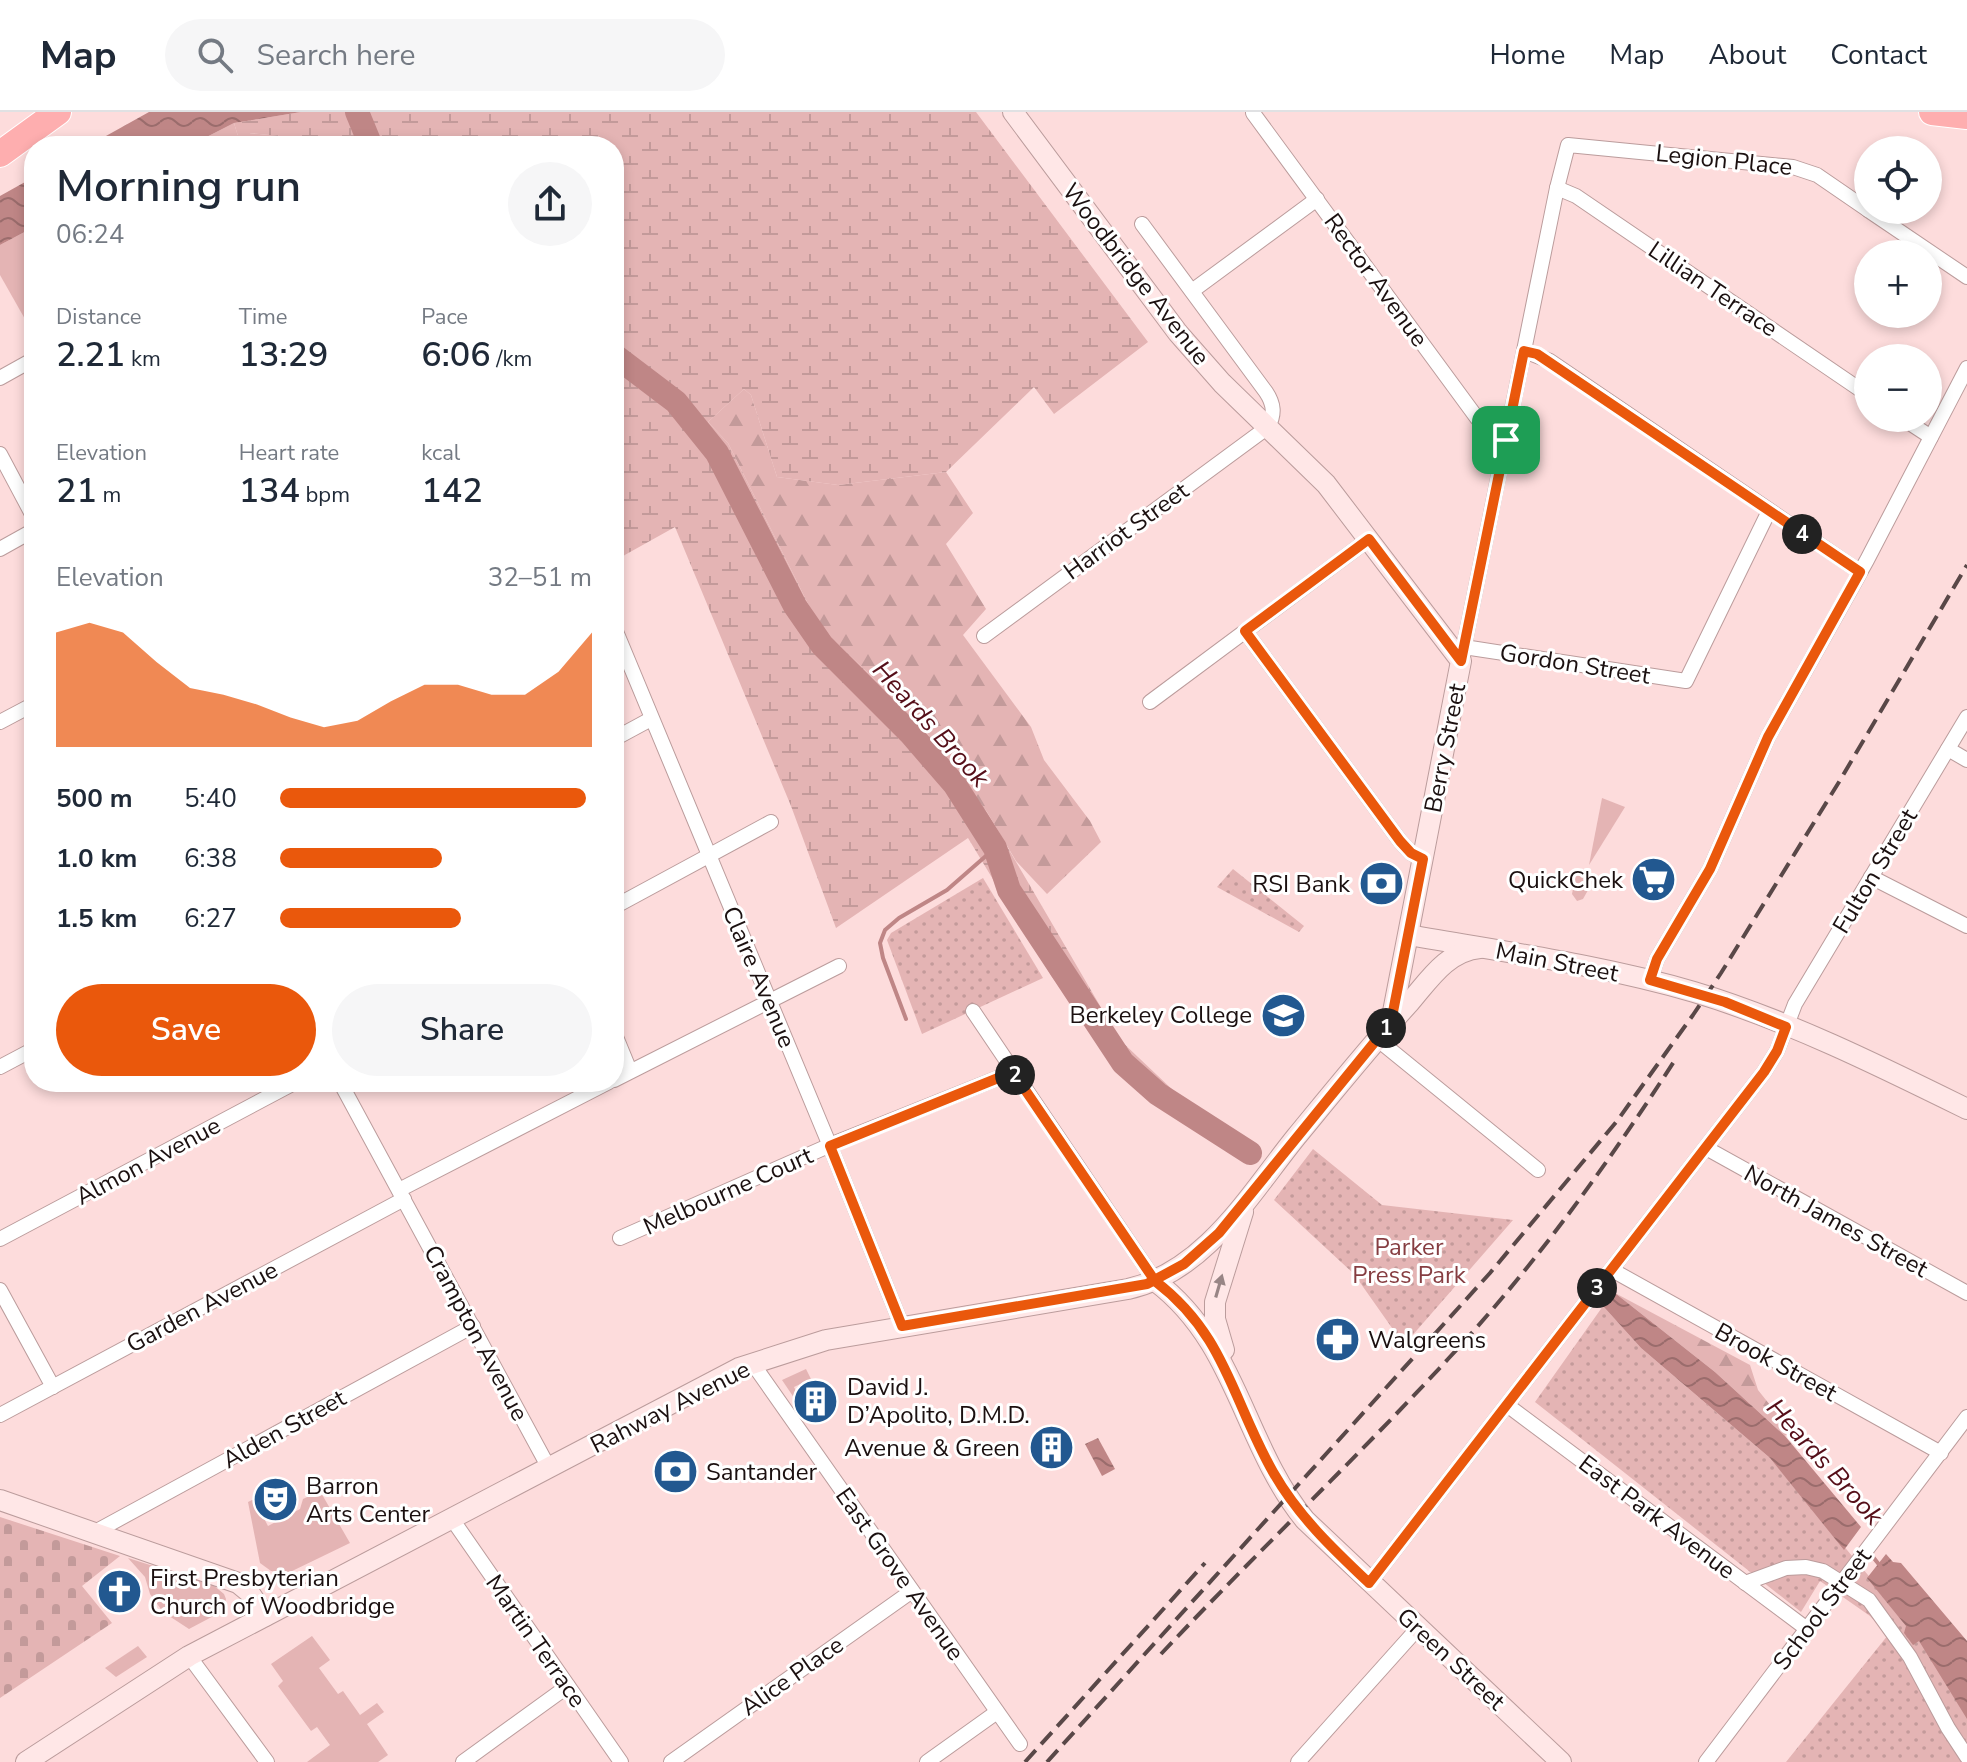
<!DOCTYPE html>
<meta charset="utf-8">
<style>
:root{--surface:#fff;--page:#f6f6f7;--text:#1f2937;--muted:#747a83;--line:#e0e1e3;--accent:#ea580c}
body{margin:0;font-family:"Nunito Sans",sans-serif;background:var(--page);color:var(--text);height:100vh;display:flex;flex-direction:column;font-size:30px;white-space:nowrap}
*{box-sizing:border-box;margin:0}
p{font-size:26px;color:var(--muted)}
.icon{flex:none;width:44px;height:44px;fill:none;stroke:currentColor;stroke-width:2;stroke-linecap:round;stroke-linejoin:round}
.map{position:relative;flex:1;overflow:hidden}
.details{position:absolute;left:24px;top:24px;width:600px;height:956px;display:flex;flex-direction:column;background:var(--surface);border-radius:32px;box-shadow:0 4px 12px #0003}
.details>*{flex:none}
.controls{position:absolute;left:1854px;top:24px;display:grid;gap:16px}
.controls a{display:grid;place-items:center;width:88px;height:88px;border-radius:50%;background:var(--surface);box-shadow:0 4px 12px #0003;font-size:40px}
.pin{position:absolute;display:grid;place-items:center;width:68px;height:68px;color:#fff;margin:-34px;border-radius:16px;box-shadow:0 4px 12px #0006}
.km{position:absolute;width:40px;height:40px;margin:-20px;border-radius:50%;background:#222;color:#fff;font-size:22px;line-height:40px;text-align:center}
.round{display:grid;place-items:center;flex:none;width:84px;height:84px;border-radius:42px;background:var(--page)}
.overview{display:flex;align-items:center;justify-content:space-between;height:136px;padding:0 32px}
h1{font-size:44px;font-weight:600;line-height:60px}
.metrics{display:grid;grid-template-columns:repeat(3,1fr);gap:12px;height:136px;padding:8px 32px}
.metrics div{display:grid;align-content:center}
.metrics b{font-size:34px;font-weight:600}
.metrics small{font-size:22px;font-weight:400}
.metrics p{font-size:22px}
.chart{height:224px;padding:16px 32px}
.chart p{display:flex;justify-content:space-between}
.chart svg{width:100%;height:144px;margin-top:8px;fill:var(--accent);opacity:.7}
.action{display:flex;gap:16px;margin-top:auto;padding:16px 32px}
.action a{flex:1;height:92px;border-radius:48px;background:var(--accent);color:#fff;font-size:32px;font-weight:600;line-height:92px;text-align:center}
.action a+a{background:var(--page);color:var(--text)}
ul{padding:0 32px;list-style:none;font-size:26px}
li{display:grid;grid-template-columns:128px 96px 1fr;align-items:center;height:60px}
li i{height:20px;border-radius:10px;background:var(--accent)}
header{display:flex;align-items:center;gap:48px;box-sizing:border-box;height:112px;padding:0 40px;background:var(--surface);border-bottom:2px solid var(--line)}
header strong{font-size:38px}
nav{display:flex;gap:44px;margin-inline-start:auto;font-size:28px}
.search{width:560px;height:72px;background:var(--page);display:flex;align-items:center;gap:20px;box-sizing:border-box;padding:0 28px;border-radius:44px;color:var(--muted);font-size:30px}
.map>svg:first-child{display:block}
</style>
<header>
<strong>Map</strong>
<div class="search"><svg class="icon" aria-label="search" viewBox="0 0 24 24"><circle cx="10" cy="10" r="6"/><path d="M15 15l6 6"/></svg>Search here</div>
<nav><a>Home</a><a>Map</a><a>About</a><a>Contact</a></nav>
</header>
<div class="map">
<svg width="1967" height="1650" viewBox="0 0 1967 1650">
<defs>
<pattern id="forest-firs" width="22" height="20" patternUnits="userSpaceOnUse" patternTransform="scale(2)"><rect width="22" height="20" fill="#e4b4b4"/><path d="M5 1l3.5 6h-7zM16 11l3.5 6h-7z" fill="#c39a9a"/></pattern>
<pattern id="wetland-marsh" width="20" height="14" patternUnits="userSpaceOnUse" patternTransform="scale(2)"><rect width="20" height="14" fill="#e4b4b4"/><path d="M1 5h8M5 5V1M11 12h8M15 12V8" fill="none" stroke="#c39a9a"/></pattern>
<pattern id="cemetery-stones" width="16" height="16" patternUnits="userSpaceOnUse" patternTransform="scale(2)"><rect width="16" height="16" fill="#e4b4b4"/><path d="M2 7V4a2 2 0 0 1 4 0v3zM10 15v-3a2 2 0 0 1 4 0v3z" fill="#c39a9a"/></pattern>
<pattern id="park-dots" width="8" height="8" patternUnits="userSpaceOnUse" patternTransform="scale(2)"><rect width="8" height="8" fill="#e4b4b4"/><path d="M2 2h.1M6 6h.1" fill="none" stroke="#c39a9a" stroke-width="1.8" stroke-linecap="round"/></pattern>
<pattern id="water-waves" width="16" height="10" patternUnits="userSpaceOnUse" patternTransform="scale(2)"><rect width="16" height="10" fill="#bf8686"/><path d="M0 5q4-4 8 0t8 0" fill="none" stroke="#9a6c6c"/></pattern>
</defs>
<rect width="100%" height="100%" fill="#fddcdc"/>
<g fill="#e4b4b4">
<polygon points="234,11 241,34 189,34"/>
<polygon points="249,21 331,29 334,34 250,34"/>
<polygon points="34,115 34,223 0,163 0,133"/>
<polygon points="1602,686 1625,695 1589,753"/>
<polygon points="1577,756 1587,758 1596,764 1583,787 1577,789 1572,782"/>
<polygon points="806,1257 811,1267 794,1275 811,1311 782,1268"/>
<polygon points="320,1379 350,1431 288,1461 271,1459 260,1451 248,1390 254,1387 268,1414 300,1397 303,1387"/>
<polygon points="128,1446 213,1473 224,1482 226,1487 223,1499 189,1517 163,1500 150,1482 145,1465"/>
<polygon points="312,1524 330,1548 319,1556 338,1582 343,1579 360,1603 377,1591 384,1600 367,1612 388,1643 378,1650 307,1650 330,1633 317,1615 311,1619 278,1574 283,1569 271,1552"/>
<polygon points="138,1534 147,1545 116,1565 105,1556"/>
</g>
<g fill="url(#forest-firs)">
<polygon points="744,277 751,283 777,365 838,373 946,360 973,401 946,432 986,497 963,523 1031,615 1044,648 1090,709 1101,730 1047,782 1016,749 987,700 917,608 819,514 728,331 708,310"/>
<polygon points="1615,1181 1750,1253 1758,1278 1790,1318 1785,1324 1715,1260"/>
</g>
<polygon fill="url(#wetland-marsh)" points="301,0 976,0 1148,230 1054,302 1034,275 946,360 838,373 777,365 751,283 744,277 708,310 728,331 819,514 917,608 987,700 1120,928 1176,981 1256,1033 1242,1049 1134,975 1052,865 968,726 836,816 791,694 675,415 614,449 614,34 334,34 331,29 250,21 250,34 241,34 234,11"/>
<polygon fill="url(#cemetery-stones)" points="0,1405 120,1444 82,1474 112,1511 0,1586"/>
<g fill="url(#park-dots)">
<polygon points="1233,757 1304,814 1299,820 1217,775"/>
<polygon points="983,766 1043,866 922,922 887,828 891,821"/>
<polygon points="1313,1037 1382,1093 1513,1108 1404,1233 1354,1162 1274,1088"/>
<polygon points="1603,1194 1641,1236 1770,1346 1904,1506 1967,1545 1967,1650 1786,1650 1888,1523 1870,1504 1820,1469 1801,1500 1535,1290"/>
</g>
<g fill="url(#water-waves)">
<polygon points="149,0 301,0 234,11 189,34 88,34"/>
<polygon points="34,65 34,115 0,133 0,84"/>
<polygon points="1615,1181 1715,1260 1785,1324 1861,1415 1844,1438 1770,1346 1641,1236 1603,1194"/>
<polygon points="1098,1326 1115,1357 1102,1364 1085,1332"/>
<polygon points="1886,1442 1893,1450 1901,1451 1967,1529 1967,1607 1919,1529 1913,1533 1904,1521 1906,1514 1867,1466"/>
</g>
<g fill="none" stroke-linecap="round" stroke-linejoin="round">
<g stroke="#bf8686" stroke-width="4">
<polyline points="906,907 883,846 880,831 885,818 899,806 947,778 995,736"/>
<polyline points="1869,1440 1881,1455"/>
</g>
<g stroke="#bf8686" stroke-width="24">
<polyline points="357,0 371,34"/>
<polyline points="614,243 676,290 717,341 795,494 822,533 910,621 955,673 995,736 1009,778 1123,951 1158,982 1250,1041"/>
</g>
<defs>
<g id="street">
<polyline points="1253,1 1477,306 1494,324 1506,328"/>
<polyline points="1557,76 1576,84 1868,283"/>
<polyline points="1868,98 1967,165"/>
<polyline points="1192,179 1317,87"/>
<polyline points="1524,239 1550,249 1860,460"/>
<polyline points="0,266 34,247"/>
<polyline points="1902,306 1931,325"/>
<polyline points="0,342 34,406"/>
<polyline points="0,437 34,418"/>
<polyline points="615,517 830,1034 902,1214"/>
<polyline points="1245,519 1400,729 1411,741 1423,747"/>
<path d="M984 524 1268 315C1275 302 1274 292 1266 280L1142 112"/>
<polyline points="1464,535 1686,569 1769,399"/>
<polyline points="1461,549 1557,76 1568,33 1793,55 1817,63 1868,98"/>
<polyline points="1150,590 1369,427"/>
<polyline points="0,610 34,592"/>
<polyline points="614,627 651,607"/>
<polyline points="1948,637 1967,648"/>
<polyline points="1871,765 1967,814"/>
<polyline points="614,795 771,710"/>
<polyline points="1650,868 1657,847 1710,757 1768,625 1867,448 1967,256"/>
<polyline points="973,899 1155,1169"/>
<polyline points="614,920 630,959"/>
<polyline points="1377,927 1538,1058"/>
<polyline points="0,955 34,937"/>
<polyline points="614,968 839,854"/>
<polyline points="340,970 549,1356"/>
<polyline points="1706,1036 1967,1181"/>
<polyline points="399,1078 609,970"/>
<polyline points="620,1126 835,1031 1013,960"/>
<polyline points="0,1127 296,970"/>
<polyline points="1612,1158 1941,1341"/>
<polyline points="0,1178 53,1275"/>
<polyline points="753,1252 1020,1632"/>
<polyline points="1507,1293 1807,1517"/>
<polyline points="0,1303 404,1087"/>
<polyline points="452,1407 621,1650"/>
<polyline points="95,1420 473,1214"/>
<polyline points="1369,1471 1764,960 1777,939 1795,892 1967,605"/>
<polyline points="1745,1471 1786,1456 1806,1455 1823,1459 1869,1488 1910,1545 1948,1616 1967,1645"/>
<polyline points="189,1544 267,1650"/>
<polyline points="463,1650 568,1574"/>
<polyline points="671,1650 912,1479"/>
<polyline points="927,1650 997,1600"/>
<polyline points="1298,1650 1418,1516"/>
<polyline points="1706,1650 1967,1305"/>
</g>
<g id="secondary">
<polyline points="1013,0 1178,221 1222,271 1326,372 1461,549 1391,910"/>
<path d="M1409 823C1504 840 1602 853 1694 880 1785 907 1882 955 1967 997"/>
<path d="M1155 1169C1237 1230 1243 1332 1305 1408L1561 1650"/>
<polyline points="1224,1238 1215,1207 1215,1190 1243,1100"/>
<polyline points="0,1388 238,1471 249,1480 265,1504"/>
<path d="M26 1650 189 1544 739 1256 826 1228 1128 1177C1205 1160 1250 1082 1296 1025 1333 980 1370 934 1410 890 1429 868 1447 839 1480 836"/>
</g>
<g id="highway">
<polyline points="1932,0 1967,4"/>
<polyline points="0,42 58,0"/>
</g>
</defs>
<use href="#street" stroke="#bb9c9c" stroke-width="16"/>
<use href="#secondary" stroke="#bb9c9c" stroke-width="22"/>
<use href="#highway" stroke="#fff" stroke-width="28"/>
<use href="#street" stroke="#fff" stroke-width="14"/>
<use href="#secondary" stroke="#ffe7e7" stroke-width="20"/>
<use href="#highway" stroke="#feaeaf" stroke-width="26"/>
<g stroke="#594848" stroke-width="4" stroke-dasharray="16 8" stroke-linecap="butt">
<path d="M1161 1542C1255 1442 1355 1348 1448 1247 1534 1155 1607 1053 1675 948"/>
<polyline points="1025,1650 1205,1451"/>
<polyline points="1047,1650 1490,1161 1617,1009 1693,903 1721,861 1839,670 1967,453"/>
</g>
</g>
<defs><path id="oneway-solid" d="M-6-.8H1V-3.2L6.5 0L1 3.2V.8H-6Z" transform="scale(2)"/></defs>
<use fill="#988686" href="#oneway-solid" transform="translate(1219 1174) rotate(-74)"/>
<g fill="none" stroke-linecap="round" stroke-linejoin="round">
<defs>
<path id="route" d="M1506 328 1461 549 1369 427 1245 519 1400 729 1411 741 1423 747 1391 910 1219 1121 1184 1152 1147 1172 902 1214 830 1034 1013 960 1155 1169C1226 1223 1232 1288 1273 1360 1298 1404 1333 1437 1369 1471L1764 960 1777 939 1786 915 1725 890 1650 868 1657 847 1710 757 1768 625 1860 460 1537 242 1524 239 1506 328"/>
</defs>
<use href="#route" stroke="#fff" stroke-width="16"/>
<use href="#route" stroke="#ea580c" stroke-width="10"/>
</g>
<defs>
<symbol id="supermarket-disc" viewBox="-11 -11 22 22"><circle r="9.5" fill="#225890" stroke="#fff"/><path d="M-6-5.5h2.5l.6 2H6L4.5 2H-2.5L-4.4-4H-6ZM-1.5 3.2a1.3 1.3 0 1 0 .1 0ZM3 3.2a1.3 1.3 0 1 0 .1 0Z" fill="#fff"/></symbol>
<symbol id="bank-disc" viewBox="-11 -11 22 22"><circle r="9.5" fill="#225890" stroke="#fff"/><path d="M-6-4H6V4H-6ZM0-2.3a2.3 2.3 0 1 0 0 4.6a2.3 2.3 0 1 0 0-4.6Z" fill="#fff"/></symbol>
<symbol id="university-disc" viewBox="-11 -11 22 22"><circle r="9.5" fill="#225890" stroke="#fff"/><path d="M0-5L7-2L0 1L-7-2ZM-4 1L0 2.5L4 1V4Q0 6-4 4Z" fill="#fff"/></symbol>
<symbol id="pharmacy-disc" viewBox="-11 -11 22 22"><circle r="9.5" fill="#225890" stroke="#fff"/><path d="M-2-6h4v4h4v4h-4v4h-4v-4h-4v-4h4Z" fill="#fff"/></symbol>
<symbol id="building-disc" viewBox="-11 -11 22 22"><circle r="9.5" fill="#225890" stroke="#fff"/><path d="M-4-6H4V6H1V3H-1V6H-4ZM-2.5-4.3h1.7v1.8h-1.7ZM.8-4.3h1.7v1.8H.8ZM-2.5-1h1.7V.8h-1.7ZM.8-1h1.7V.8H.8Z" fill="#fff"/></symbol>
<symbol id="theatre-disc" viewBox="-11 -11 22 22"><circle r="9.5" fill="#225890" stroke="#fff"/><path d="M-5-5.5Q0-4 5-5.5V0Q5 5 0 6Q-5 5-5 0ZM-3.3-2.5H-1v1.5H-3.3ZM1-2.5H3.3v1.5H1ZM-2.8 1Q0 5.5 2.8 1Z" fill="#fff"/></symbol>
<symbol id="church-disc" viewBox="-11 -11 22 22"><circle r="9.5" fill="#225890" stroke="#fff"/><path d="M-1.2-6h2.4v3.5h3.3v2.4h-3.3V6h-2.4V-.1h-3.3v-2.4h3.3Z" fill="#fff"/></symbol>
</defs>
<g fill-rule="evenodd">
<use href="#supermarket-disc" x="1628" y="742" width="51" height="51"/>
<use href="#bank-disc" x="1356" y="746" width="51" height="51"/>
<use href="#university-disc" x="1258" y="878" width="51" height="51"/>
<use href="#pharmacy-disc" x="1312" y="1202" width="51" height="51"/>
<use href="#building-disc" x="790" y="1264" width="51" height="51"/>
<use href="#building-disc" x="1026" y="1310" width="51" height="51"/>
<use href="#bank-disc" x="650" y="1334" width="51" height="51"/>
<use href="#theatre-disc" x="250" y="1362" width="51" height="51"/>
<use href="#church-disc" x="94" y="1454" width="51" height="51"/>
</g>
<g text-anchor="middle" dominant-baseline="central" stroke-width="6" stroke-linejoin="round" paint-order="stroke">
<g font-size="24" fill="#1b1010" stroke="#fff">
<text transform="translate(1724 48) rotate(6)">Legion Place</text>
<text transform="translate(1136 162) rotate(52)">Woodbridge Avenue</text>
<text transform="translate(1376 168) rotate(54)">Rector Avenue</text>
<text transform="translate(1713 177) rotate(34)">Lillian Terrace</text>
<text transform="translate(1126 419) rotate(-36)">Harriot Street</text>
<text transform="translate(1575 552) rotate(9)">Gordon Street</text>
<text transform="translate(1445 636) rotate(-79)">Berry Street</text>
<text transform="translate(1875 759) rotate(-59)">Fulton Street</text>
<text transform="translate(1557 850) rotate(11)">Main Street</text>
<text transform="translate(759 865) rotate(67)">Claire Avenue</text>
<text transform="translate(148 1049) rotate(-28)">Almon Avenue</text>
<text transform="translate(728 1079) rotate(-24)">Melbourne Court</text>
<text transform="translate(1836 1109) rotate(29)">North James Street</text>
<text transform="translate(202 1195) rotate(-28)">Garden Avenue</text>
<text transform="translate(476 1221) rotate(62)">Crampton Avenue</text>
<text transform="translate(1776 1250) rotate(29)">Brook Street</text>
<text transform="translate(670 1295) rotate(-27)">Rahway Avenue</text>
<text transform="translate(284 1317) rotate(-29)">Alden Street</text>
<text transform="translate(1657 1405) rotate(37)">East Park Avenue</text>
<text transform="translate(900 1462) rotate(55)">East Grove Avenue</text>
<text transform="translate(1822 1497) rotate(-53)">School Street</text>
<text transform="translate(536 1529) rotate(55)">Martin Terrace</text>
<text transform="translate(1451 1547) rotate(43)">Green Street</text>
<text transform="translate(792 1564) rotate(-35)">Alice Place</text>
</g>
<g font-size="24" fill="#1b1010" stroke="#fff" text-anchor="start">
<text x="1623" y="768" text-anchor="end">QuickChek</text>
<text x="1350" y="772" text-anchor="end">RSI Bank</text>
<text x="1252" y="903" text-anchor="end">Berkeley College</text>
<text x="1368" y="1228">Walgreens</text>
<text x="847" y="1275">David J.<tspan x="847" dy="28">D’Apolito, D.M.D.</tspan></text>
<text x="1020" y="1336" text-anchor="end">Avenue &amp; Green</text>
<text x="706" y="1360">Santander</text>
<text x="306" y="1374">Barron<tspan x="306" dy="28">Arts Center</tspan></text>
<text x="150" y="1466">First Presbyterian<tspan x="150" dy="28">Church of Woodbridge</tspan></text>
</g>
<g font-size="24" fill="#863d41" stroke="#fff">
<text x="1409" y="1135">Parker<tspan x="1409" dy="28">Press Park</tspan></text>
</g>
<g font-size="26" font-style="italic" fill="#550e18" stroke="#fff">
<text transform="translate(931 612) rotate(48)">Heards Brook</text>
<text transform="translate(1825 1350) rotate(48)">Heards Brook</text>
</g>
</g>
</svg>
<div class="controls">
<a><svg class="icon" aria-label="locate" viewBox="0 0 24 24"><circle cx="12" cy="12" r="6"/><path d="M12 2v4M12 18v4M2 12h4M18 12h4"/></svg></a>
<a>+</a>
<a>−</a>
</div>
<div class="pin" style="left:1506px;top:328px;background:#1e9e55"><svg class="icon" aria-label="arrive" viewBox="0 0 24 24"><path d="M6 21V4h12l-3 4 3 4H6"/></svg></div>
<b class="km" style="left:1386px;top:916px">1</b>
<b class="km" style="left:1015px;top:963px">2</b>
<b class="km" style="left:1597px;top:1176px">3</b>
<b class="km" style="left:1802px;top:422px">4</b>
<section class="details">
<div class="overview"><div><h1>Morning run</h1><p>06:24</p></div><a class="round"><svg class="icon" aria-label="share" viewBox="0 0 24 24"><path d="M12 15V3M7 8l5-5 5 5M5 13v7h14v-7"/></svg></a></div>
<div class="metrics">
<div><p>Distance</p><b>2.21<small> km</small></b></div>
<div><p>Time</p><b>13:29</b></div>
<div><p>Pace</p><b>6:06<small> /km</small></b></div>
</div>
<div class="metrics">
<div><p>Elevation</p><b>21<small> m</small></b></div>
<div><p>Heart rate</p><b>134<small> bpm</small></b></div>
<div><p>kcal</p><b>142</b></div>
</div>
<div class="chart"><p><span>Elevation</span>32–51 m</p>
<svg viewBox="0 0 160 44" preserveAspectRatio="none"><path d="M0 44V9L10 6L20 9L30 18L40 26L50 28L60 31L70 35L80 38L90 36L100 30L110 25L120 25L130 28L140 28L150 21L160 9V44z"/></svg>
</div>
<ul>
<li><b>500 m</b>5:40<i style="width:98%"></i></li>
<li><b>1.0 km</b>6:38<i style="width:52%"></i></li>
<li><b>1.5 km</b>6:27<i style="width:58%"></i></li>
</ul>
<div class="action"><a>Save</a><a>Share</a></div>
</section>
</div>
